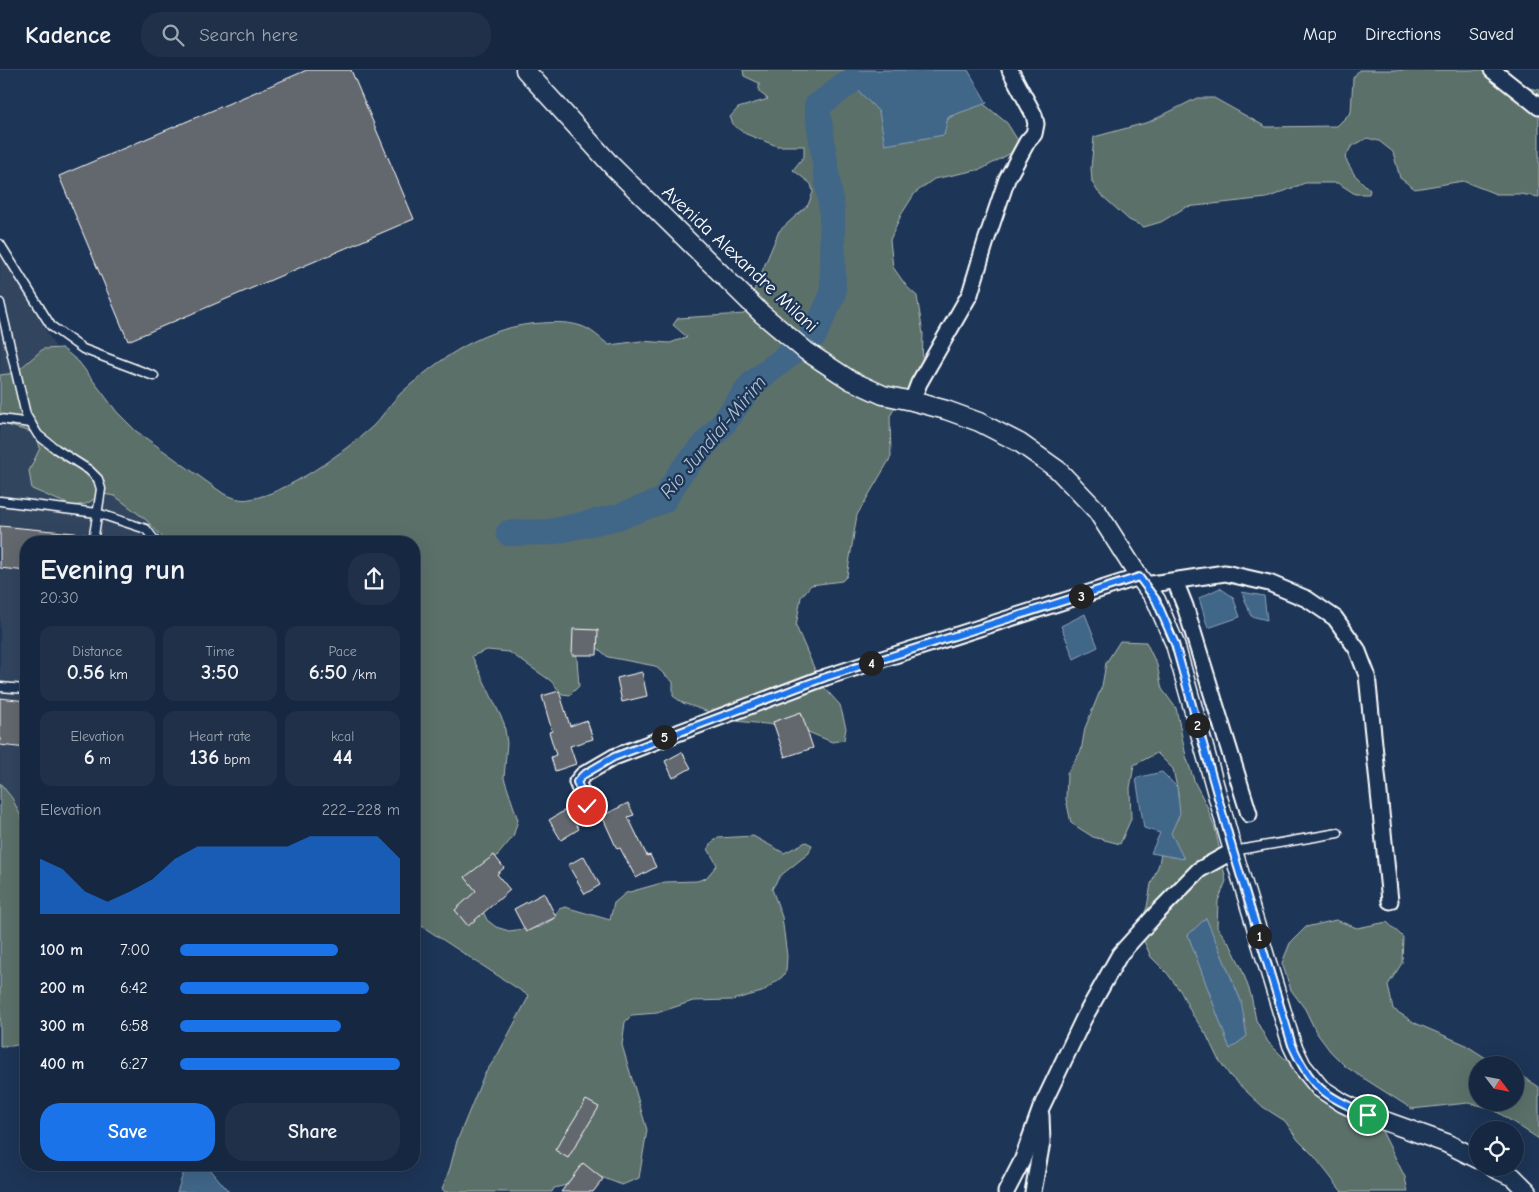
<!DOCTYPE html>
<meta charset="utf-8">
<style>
:root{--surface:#162841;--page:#1f3048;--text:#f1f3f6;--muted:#9ea6b1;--line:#35445a;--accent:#1a73e8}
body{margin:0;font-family:"Comic Neue",sans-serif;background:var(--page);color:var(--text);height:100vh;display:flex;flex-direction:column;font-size:19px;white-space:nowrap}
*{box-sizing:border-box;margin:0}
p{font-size:16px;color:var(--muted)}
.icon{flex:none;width:28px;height:28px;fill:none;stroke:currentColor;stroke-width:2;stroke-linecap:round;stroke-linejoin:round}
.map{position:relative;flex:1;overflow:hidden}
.sheet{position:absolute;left:20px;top:466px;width:400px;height:635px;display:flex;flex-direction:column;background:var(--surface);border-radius:20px;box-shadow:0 5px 20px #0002,0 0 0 1px var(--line)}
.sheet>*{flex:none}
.needle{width:32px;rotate:122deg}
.fabs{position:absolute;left:1469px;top:986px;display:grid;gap:10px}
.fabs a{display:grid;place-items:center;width:55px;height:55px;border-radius:50%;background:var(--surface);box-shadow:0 5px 20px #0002,0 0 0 1px var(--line);font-size:25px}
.pin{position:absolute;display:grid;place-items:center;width:42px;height:42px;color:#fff;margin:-21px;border:2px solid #fff;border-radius:50%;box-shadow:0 1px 5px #0007}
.km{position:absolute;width:25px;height:25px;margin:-12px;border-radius:50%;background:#222;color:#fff;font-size:14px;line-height:25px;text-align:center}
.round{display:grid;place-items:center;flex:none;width:52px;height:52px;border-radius:20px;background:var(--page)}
.summary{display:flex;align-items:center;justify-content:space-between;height:85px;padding:0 20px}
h1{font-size:28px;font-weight:700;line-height:38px}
.metrics{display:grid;grid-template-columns:repeat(3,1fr);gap:8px;height:85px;padding:5px 20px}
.metrics div{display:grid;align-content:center;border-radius:12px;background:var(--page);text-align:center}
.metrics b{font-size:21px;font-weight:700}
.metrics small{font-size:14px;font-weight:400}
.metrics p{font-size:14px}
.chart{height:140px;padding:10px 20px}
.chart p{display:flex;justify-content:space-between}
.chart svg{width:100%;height:90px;margin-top:5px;fill:var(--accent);opacity:.7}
.cta{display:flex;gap:10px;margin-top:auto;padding:10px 20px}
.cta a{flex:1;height:58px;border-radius:20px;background:var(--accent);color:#fff;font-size:20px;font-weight:700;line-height:58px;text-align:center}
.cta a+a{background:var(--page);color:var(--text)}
ul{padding:0 20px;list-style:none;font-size:16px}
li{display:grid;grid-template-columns:80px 60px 1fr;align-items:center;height:38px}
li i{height:12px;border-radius:6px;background:var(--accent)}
header{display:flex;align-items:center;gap:30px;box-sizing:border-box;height:70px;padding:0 25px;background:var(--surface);border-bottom:1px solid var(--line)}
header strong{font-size:24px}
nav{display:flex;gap:28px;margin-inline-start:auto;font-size:18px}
.search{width:350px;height:45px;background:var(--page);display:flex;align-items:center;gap:12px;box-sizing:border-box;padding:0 18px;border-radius:20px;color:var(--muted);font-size:19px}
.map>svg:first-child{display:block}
</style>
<header>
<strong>Kadence</strong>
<div class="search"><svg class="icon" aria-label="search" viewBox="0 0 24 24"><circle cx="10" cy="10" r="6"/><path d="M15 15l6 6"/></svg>Search here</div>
<nav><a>Map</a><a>Directions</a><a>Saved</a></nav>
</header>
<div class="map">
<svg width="1539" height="1122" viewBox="0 0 1539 1122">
<rect width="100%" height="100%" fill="#1d3557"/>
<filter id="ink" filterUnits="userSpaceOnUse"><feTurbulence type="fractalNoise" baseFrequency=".02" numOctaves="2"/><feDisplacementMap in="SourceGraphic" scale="10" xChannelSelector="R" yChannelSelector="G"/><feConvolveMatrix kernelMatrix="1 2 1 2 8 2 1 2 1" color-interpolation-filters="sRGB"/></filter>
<g filter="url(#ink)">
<polygon fill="#32445e" points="0,179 94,346 198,472 26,472 26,892 0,891"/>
<g fill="#5c706b" stroke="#aeb8b5">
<path d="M743 0H843L888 52 948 49 972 32 980 31 1007 53 1022 77 982 99 934 109 915 123 901 145 890 170 893 197 907 217 917 226 923 264 922 299 914 318 897 334 890 346 891 387 857 445 847 506 842 511 811 515 801 527 796 556 821 614 840 635 846 658 844 670 832 672 796 657 735 651 683 633 673 626V612L655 596 608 587 588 570 576 576 579 616 570 625 562 624 551 611 509 582 487 580 472 586 504 653 507 673 504 708 518 750 513 767 492 792 482 839 487 850 496 857 509 861 540 857 553 849 559 839 565 837 610 850 614 833 626 823 665 812 697 811 706 808 717 795 708 779 711 773 718 768 753 766 784 783 806 772 812 775 809 783 780 806 772 819 782 847 787 886 786 901 782 907 762 922 732 930 693 931 657 943 632 945 625 952 622 975 647 1060 639 1108 622 1115 588 1102 571 1114 554 1118 552 1122H445L442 1119 450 1098 457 1071 484 1005 498 984 529 926 414 851V472H167L145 449 115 426 103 424 86 434 72 436 32 419 29 401 40 378 38 370 31 362 0 353V305L15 303 43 279 62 278 79 292 117 342 136 361 224 424C232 427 240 431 250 429 288 423 344 382 373 356 383 346 390 334 400 324 441 287 487 255 543 253 556 252 569 252 581 256 591 259 601 269 609 275L641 271 670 273 687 267 673 255 678 248 744 244 779 161 808 135 813 122 811 114 793 100 804 86V76H777L746 64 734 56 730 47 738 38 768 29 759 22V13L744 6Z"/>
<polygon points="1359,0 1507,0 1529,18 1539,20 1539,127 1520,124 1496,124 1463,111 1415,119 1400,108 1393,82 1379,71 1367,68 1351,77 1345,88 1354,104 1370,120 1369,124 1355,124 1338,113 1305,113 1267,128 1186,137 1161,152 1144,157 1129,150 1098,122 1092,112 1091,98 1094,67 1149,52 1197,28 1214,28 1266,57 1337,56 1351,42 1353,8"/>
<polygon points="1120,571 1146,572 1157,595 1162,619 1176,638 1186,686 1195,713 1207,736 1216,762 1226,811 1218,831 1217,857 1231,876 1242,899 1251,925 1256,950 1268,972 1284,988 1350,1030 1382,1061 1405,1107 1408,1122 1342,1122 1314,1086 1298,1070 1285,1051 1263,1037 1230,1006 1217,987 1206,964 1192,944 1181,922 1167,903 1151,887 1138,858 1147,837 1151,814 1159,794 1163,771 1178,748 1178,723 1173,699 1157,683 1134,695 1130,718 1131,749 1120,774 1093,767 1071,753 1066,729 1067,703 1081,681 1085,658 1102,616 1106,593"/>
<polygon points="0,713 12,728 26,757 26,973 12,976 0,976"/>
<polygon points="1336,850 1357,858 1387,852 1403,867 1402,893 1388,915 1393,939 1415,953 1464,974 1486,988 1504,995 1478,995 1478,1032 1515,1032 1515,1001 1539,1017 1539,1069 1491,1038 1468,1033 1412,1039 1346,997 1330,981 1316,962 1305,939 1291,920 1282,893 1290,873 1306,857"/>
</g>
<g fill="#416688" stroke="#8da3b8">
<polygon points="844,0 968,0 987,33 948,47 944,65 885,75 879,42 850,12"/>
<polygon points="1220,518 1233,527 1240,547 1208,558 1199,528"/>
<polygon points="1242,522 1264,526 1267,550 1251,546"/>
<polygon points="1085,544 1098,577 1074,589 1061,556"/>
<polygon points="1162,702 1177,717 1180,743 1171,763 1184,789 1151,783 1160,763 1144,758 1136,708"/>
<polygon points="1206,848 1241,931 1247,966 1230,979 1188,865"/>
<polygon points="186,1095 210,1099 229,1122 177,1122"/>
</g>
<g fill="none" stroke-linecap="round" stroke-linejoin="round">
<polyline stroke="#416688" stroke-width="26" points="509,463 550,462 618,447 664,430 681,402 723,354 752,314 814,265 833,224 832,142 817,36 850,12"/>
</g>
<g fill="#64686e" stroke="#fff">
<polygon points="307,0 351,0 414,149 128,271 59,106"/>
<polygon points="0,456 85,464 84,472 26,472 26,501 0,498"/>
<polygon points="573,559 598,560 597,585 572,585"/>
<polygon points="642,602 647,626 622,632 617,608"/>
<polygon points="559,621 570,656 587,650 593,669 570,676 576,694 555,701 551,687 556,685 549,662 552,661 542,626"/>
<polygon points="0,628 26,631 26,678 0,675"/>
<polygon points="801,642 813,678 785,687 773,652"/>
<polygon points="682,682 691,698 673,708 665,691"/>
<polygon points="628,733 634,745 628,747 647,786 650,785 656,797 636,808 620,778 617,779 602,746"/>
<polygon points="567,739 579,759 561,770 549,750"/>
<polygon points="494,785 504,798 497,804 510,820 468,856 455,840 476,821 465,807"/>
<polygon points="584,786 600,815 585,824 568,795"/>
<polygon points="544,823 556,847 526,862 514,839"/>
<polygon points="586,1030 599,1037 568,1088 555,1080"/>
<polygon points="583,1093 603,1109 593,1122 561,1122"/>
</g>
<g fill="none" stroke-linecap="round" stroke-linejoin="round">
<defs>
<g id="service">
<polyline points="0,174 51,256 83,279 154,306"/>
<polyline points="0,233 26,345 38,365 56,379 89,400 98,409 101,419 93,472"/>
<polyline points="0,349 31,353"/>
<polyline points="0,431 97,443 146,459 156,472"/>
<polyline points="0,617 26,619"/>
<polyline points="1233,781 1338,763"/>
</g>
<g id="minor">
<polyline points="1492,0 1539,37"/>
<polyline points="912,331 919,313 970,224 986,171 1007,109 1027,72 1034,64 1036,54 1034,45 1010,0"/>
<polyline points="1175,511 1185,536 1249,744"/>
<polyline points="1145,515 1225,503 1269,513 1307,529 1335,548 1357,579 1367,605 1390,831"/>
<polyline points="587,736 577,712 583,705 614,687 826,607 1139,507"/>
<polyline points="1006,1122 1022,1091 1041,1038 1084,948 1120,884 1157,843 1199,800 1233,781"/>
<polyline points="1033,1122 1042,1072 1041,1045"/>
</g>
<g id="tertiary">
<polyline points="525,0 613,97 762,244 806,281 850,310 883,325 912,331 946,340 979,352 1020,373 1058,400 1097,441 1139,507 1156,530 1175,574 1233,781 1292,975 1302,996 1320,1018 1343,1033 1368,1045 1446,1073 1478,1089"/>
<polyline points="1494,1098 1513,1107 1528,1122"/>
</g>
</defs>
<use href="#service" stroke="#fff" stroke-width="11"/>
<use href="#minor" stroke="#fff" stroke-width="19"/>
<use href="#tertiary" stroke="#fff" stroke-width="21"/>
<use href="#service" stroke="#1d3557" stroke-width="8"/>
<use href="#minor" stroke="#1d3557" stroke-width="15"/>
<use href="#tertiary" stroke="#1d3557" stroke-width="18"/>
</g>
</g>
<g fill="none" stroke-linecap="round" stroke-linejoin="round" filter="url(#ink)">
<defs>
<path id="route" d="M587 736 577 712 583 705 614 687 826 607 1139 507 1156 530 1175 574 1233 781 1292 975C1299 990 1307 1006 1320 1018 1333 1030 1352 1037 1368 1045"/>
</defs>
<use href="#route" stroke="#fff" stroke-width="10"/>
<use href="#route" stroke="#1a73e8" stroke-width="6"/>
</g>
<g text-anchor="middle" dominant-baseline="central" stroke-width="4.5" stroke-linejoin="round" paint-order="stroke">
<g font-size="19" fill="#fff" stroke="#1d3557">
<text transform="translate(740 189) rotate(43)">Avenida Alexandre Milani</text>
</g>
<g font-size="20" font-style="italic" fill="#b3c2cf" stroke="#1d3557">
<text transform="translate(713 367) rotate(-50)">Rio Jundiaí-Mirim</text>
</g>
</g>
</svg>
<div class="fabs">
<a><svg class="needle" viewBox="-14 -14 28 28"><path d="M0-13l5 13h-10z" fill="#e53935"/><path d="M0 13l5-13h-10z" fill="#9ea6b1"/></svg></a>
<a><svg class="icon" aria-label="locate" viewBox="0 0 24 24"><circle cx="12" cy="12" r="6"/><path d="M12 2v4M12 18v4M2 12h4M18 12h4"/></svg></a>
</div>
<div class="pin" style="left:1368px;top:1045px;background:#1e9e55"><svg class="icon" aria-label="arrive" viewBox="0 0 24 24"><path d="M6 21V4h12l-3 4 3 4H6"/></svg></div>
<div class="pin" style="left:587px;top:736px;background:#d93025"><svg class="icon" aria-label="check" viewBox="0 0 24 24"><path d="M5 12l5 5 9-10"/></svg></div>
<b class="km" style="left:1259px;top:866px">1</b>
<b class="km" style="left:1197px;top:655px">2</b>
<b class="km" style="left:1081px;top:526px">3</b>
<b class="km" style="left:871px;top:593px">4</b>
<b class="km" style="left:664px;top:667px">5</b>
<section class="sheet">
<div class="summary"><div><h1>Evening run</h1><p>20:30</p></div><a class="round"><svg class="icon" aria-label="share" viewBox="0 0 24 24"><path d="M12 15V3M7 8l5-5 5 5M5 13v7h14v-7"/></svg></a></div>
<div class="metrics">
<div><p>Distance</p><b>0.56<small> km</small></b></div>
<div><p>Time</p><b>3:50</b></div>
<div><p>Pace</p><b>6:50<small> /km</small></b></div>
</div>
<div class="metrics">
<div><p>Elevation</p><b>6<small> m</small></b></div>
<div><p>Heart rate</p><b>136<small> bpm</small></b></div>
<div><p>kcal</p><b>44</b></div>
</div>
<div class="chart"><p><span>Elevation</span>222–228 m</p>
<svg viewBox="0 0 160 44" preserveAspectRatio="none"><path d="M0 44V17L10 22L20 33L30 38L40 33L50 27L60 17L70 11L80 11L90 11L100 11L110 11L120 6L130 6L140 6L150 6L160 17V44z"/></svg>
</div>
<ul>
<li><b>100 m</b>7:00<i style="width:72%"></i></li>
<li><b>200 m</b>6:42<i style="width:86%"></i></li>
<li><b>300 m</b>6:58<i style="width:73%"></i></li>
<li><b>400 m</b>6:27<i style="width:100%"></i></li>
</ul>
<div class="cta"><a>Save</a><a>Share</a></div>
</section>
</div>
